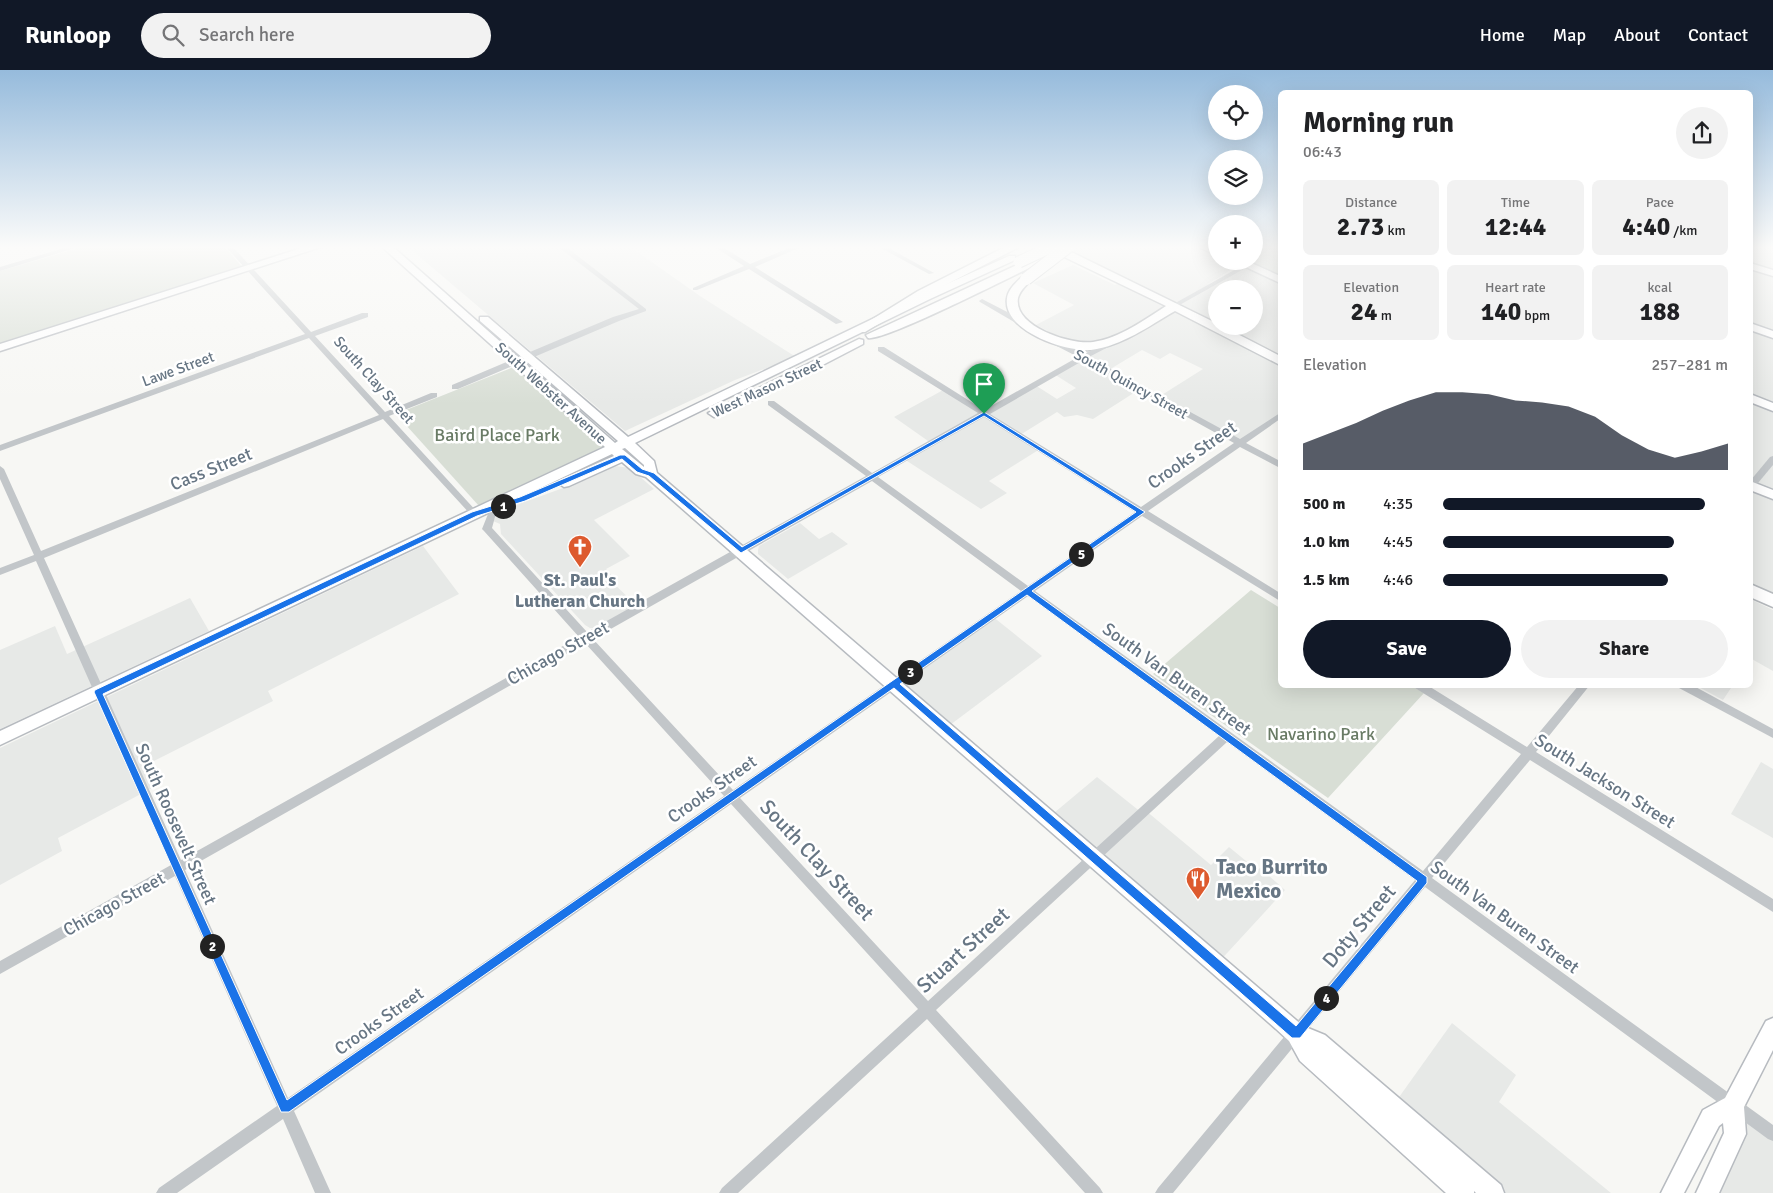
<!DOCTYPE html>
<meta charset="utf-8">
<style>
:root{--surface:#fff;--page:#f2f2f2;--text:#202124;--muted:#757577;--accent:#111827}
body{margin:0;font-family:Signika,sans-serif;background:var(--page);color:var(--text);height:100vh;display:flex;flex-direction:column;font-size:19px;white-space:nowrap}
*{box-sizing:border-box;margin:0}
p{font-size:16px;color:var(--muted)}
.icon{flex:none;width:28px;height:28px;fill:none;stroke:currentColor;stroke-width:2;stroke-linecap:round;stroke-linejoin:round}
.map{position:relative;flex:1;overflow:hidden}
.side{position:absolute;left:1278px;top:20px;width:475px;height:598px;display:flex;flex-direction:column;background:var(--surface);border-radius:8px;box-shadow:0 5px 20px #0002}
.side>*{flex:none}
.tools{position:absolute;left:1208px;top:15px;display:grid;gap:10px}
.tools a{display:grid;place-items:center;width:55px;height:55px;border-radius:50%;background:var(--surface);box-shadow:0 5px 20px #0002;font-size:25px}
.pin{position:absolute;display:grid;place-items:center;width:42px;height:42px;color:#fff;margin:-51px -21px;border-radius:50% 50% 50% 0;rotate:-45deg;box-shadow:0 0 5px #0007}
.pin .icon{rotate:45deg}
.km{position:absolute;width:25px;height:25px;margin:-12px;border-radius:50%;background:#222;color:#fff;font-size:14px;line-height:25px;text-align:center}
.round{display:grid;place-items:center;flex:none;width:52px;height:52px;border-radius:26px;background:var(--page)}
.summary{display:flex;align-items:center;justify-content:space-between;height:85px;padding:0 25px}
h1{font-size:28px;font-weight:800;line-height:38px}
.stats{display:grid;grid-template-columns:repeat(3,1fr);gap:8px;height:85px;padding:5px 25px}
.stats div{display:grid;align-content:center;border-radius:8px;background:var(--page);text-align:center}
.stats b{font-size:25px;font-weight:800}
.stats small{font-size:14px;font-weight:400}
.stats p{font-size:14px}
.chart{height:140px;padding:10px 25px}
.chart p{display:flex;justify-content:space-between}
.chart svg{width:100%;height:90px;margin-top:5px;fill:var(--accent);opacity:.7}
.action{display:flex;gap:10px;margin-top:auto;padding:10px 25px}
.action a{flex:1;height:58px;border-radius:30px;background:var(--accent);color:#fff;font-size:20px;font-weight:800;line-height:58px;text-align:center}
.action a+a{background:var(--page);color:var(--text)}
ul{padding:0 25px;list-style:none;font-size:16px}
li{display:grid;grid-template-columns:80px 60px 1fr;align-items:center;height:38px}
li i{height:12px;border-radius:6px;background:var(--accent)}
header{display:flex;align-items:center;gap:30px;box-sizing:border-box;height:70px;padding:0 25px;background:var(--accent);color:#fff}
header strong{font-size:24px}
nav{display:flex;gap:28px;margin-inline-start:auto;font-size:18px}
.search{width:350px;height:45px;background:var(--page);display:flex;align-items:center;gap:12px;box-sizing:border-box;padding:0 18px;border-radius:28px;color:var(--muted);font-size:19px}
.map>svg:first-child{display:block}
</style>
<header>
<strong>Runloop</strong>
<div class="search"><svg class="icon" aria-label="search" viewBox="0 0 24 24"><circle cx="10" cy="10" r="6"/><path d="M15 15l6 6"/></svg>Search here</div>
<nav><a>Home</a><a>Map</a><a>About</a><a>Contact</a></nav>
</header>
<div class="map">
<svg width="1773" height="1123" viewBox="0 0 1773 1123">
<rect width="100%" height="100%" fill="#f7f7f4"/>
<g fill="#e7e9e7" fill-rule="evenodd">
<polygon points="407,176 629,176 700,226 796,287 735,310 625,361"/>
<path d="M1073 176H1197L1216 185V191H1230L1237 196 1208 214 1211 216 1254 191V176H1280V345L1239 373 1157 328 1203 299 1170 283 1160 289 1142 280 1107 301 1140 319 1093 349 1077 345 1064 347 1057 342 1020 365 1040 379 989 411 1007 423 981 439 904 389 931 373 894 347 945 319 984 344 1035 315 1057 329 1076 318 1054 304 1109 273 1077 276 1036 255 1074 235 1033 213 1073 195 1115 215 1124 210 1066 181ZM1216 219H1254V256H1216Z"/>
<polygon points="1750,176 1773,176 1773,531 1750,520"/>
<polygon points="615,396 630,398 654,419 594,450 630,486 606,499 614,508 610,510 636,535 595,558 590,558 585,555 501,464 500,454 493,451 500,441 588,409"/>
<polygon points="800,453 819,469 832,462 848,474 788,509 758,484 758,480 759,476"/>
<polygon points="423,476 459,524 268,621 273,631 144,696 154,717 58,768 62,781 0,815 0,678"/>
<polygon points="190,528 209,561 0,659 0,580 55,556 67,584"/>
<polygon points="1750,529 1773,540 1773,601 1750,588"/>
<polygon points="992,546 1042,586 946,658 894,614"/>
<polygon points="1695,615 1733,615 1723,630"/>
<polygon points="1761,692 1773,699 1773,768 1731,744"/>
<polygon points="1097,707 1142,743 1145,740 1211,795 1229,777 1257,800 1260,798 1285,820 1217,894 1048,748"/>
<polygon points="1452,953 1516,1005 1499,1032 1611,1123 1493,1123 1392,1037"/>
<polygon points="1733,1036 1773,1064 1773,1123 1707,1123"/>
</g>
<g fill="#d8ded5">
<polygon points="86,176 224,176 243,198 0,275 0,201"/>
<polygon points="1254,176 1280,176 1280,204 1277,206 1245,191 1254,191"/>
<polygon points="516,296 606,377 479,436 396,344"/>
<polygon points="1251,520 1280,538 1280,615 1410,615 1424,623 1328,728 1153,604"/>
</g>
<g fill="none" stroke-linecap="round" stroke-linejoin="round">
<defs>
<g id="secondary">
<polygon points="308,176 324,176 0,281 0,274"/>
<path d="M381 176H392L615 373 618 371 480 251V247H488L628 367 922 225 1009 186H1015V190L930 229 635 373 654 391 657 403 1303 956 1325 965 1501 1115 1504 1123H1476L1474 1121V1123H1446L1300 991 1289 971 1276 959 646 407 636 404 622 392 569 416 564 417 558 413 559 410 614 386 612 384 0 675V661L605 377ZM625 378 644 395V397L622 379Z"/>
<polygon points="1199,176 1216,178 1216,185 1201,178"/>
<polygon points="1233,191 1247,191 1280,206 1280,213"/>
<polygon points="1750,193 1773,200 1773,206 1750,199"/>
<polygon points="1750,253 1773,261 1773,268 1750,260"/>
<polygon points="859,269 863,270 863,274 788,313 718,346 714,347 708,343"/>
<polygon points="1750,324 1773,333 1773,341 1750,332"/>
<polygon points="1750,411 1773,420 1773,429 1750,420"/>
<polygon points="1773,948 1773,980 1744,1037 1746,1064 1719,1123 1696,1123 1724,1063 1723,1053 1719,1056 1684,1123 1661,1123 1703,1040 1725,1028 1766,951"/>
</g>
<g id="primary">
<polygon points="1007,176 1021,176 926,225 865,262 857,262 855,260 918,221"/>
<path d="M1045 176H1059L1216 253V256H1222L1280 286V295L1175 241C1149 256 1122 276 1091 280 1066 282 1002 261 1007 228 1008 220 1016 212 1022 207H1030L1032 209C1027 215 1020 220 1018 228 1013 257 1072 275 1093 272 1120 268 1144 250 1166 236L1058 184C1032 196 885 272 868 268L866 265 1049 180Z"/>
<polygon points="1750,514 1773,524 1773,537 1750,527"/>
</g>
</defs>
<use href="#secondary" stroke="#b7bbc0" stroke-width="3"/>
<use href="#primary" stroke="#b5b9bd" stroke-width="3"/>
<g fill="#c2c6c9" fill-rule="evenodd">
<polygon points="71,176 82,176 0,201 0,197"/>
<path d="M225 176H232L311 262 362 243H368V247L315 266 385 342 431 323H437V327L389 346 479 444 475 447 472 446 383 349 44 488 181 790 579 567 484 461 482 459 488 444 498 435H504L505 437 495 447 492 458 587 562 866 406 768 335V331H774L872 403 978 343 878 281V277H884L984 340 1078 287 1051 273V269H1057L1084 284 1111 270 1115 272 1114 274 1089 287 1240 369 1280 343V349L1246 373 1280 391V398L1240 377 1148 441 1280 523V531L1142 446 1035 521 1423 801 1521 684 1415 618 1414 615H1427L1527 677 1579 615H1590L1536 682 1773 829V842L1530 690 1432 808 1773 1055V1071L1768 1069 1425 817 1173 1123H1155L1158 1118 1415 810 1227 672 936 940 1100 1118 1103 1123H1085L927 949 738 1123H719L722 1118 918 939 731 734 294 1041 331 1123H315L283 1049 177 1123H156L159 1118 277 1036 175 806 0 904V891L171 795 36 491 0 505V498L34 485 0 409V396L4 399 41 481 379 345 309 268 0 381V375L305 264ZM1084 290 1234 373 1141 437 990 344ZM984 347 1135 442 1028 516 878 407ZM872 411 1021 521 733 720 593 569ZM1028 526 1219 666 928 931 740 728ZM585 573 724 726 288 1028 185 800Z"/>
<polygon points="557,176 565,176 646,239 646,241 619,251 458,319 452,319 452,315 613,247 639,239"/>
<polygon points="713,176 721,176 750,194 794,176 803,176 755,197 843,252 836,254 749,199 697,220 693,220 693,218 744,196"/>
<polygon points="877,176 885,176 934,203 929,204"/>
<polygon points="1247,193 1249,194 1249,196 1176,237 1170,236"/>
<polygon points="982,229 1027,252 1028,254 1021,256 980,232 979,231"/>
<polygon points="1773,386 1773,395 1753,419 1750,420 1750,411 1770,387"/>
<polygon points="1678,615 1692,615 1773,659 1773,668 1679,618"/>
</g>
<use href="#secondary" fill="#fff" fill-rule="evenodd"/>
<use href="#primary" fill="#fff" fill-rule="evenodd"/>
<defs>
<polyline id="secondary-bridge" points="1019,192 1053,176"/>
<polyline id="primary-bridge" points="1026,209 1069,176"/>
</defs>
<use href="#secondary-bridge" stroke="#b7bbc0" stroke-width="13" stroke-linecap="butt"/>
<use href="#primary-bridge" stroke="#b5b9bd" stroke-width="14" stroke-linecap="butt"/>
<use href="#secondary-bridge" stroke="#fff" stroke-width="11"/>
<use href="#primary-bridge" stroke="#fff" stroke-width="12"/>
</g>
<linearGradient id="sky" x2="0" y2="1"><stop stop-color="#96bbdc"/><stop offset="0.53" stop-color="#fbfbfa"/><stop offset="1" stop-color="#fbfbfa" stop-opacity="0"/></linearGradient>
<rect width="1773" height="334" fill="url(#sky)"/>
<path fill="#1a73e8" stroke="#fff" fill-rule="evenodd" d="M984 342 1145 442 1032 521 1427 807V813L1300 968H1292L894 618 289 1042H281L94 622 95 620 472 442 520 427 620 385H625L642 399 654 403 742 477ZM984 346 1136 442 287 1030 103 624 477 446 525 431 622 389 637 402 649 406 741 483ZM1027 525 1417 811 1296 956 900 614Z"/>
<defs>
<symbol id="church-pin" viewBox="-11 -11 22 30"><path d="M0 17L-7.5 6A9.5 9.5 0 1 1 7.5 6Z" fill="#dd5a2e" stroke="#fff"/><path d="M-1.2-6h2.4v3.5h3.3v2.4h-3.3V6h-2.4V-.1h-3.3v-2.4h3.3Z" fill="#fff"/></symbol>
<symbol id="restaurant-pin" viewBox="-11 -11 22 30"><path d="M0 17L-7.5 6A9.5 9.5 0 1 1 7.5 6Z" fill="#dd5a2e" stroke="#fff"/><path d="M-5-6h1v4h1v-4h1v4h1v-4h1v5L-1.5 .5V6h-2V.5L-5-1ZM5-6V6H3V1.5H1.5Q1.5-4 5-6Z" fill="#fff"/></symbol>
</defs>
<g fill-rule="evenodd">
<use href="#church-pin" x="566" y="463" width="28" height="38"/>
<use href="#restaurant-pin" x="1184" y="795" width="28" height="38"/>
</g>
<g text-anchor="middle" dominant-baseline="central" stroke-width="5" stroke-linejoin="round" paint-order="stroke">
<g font-size="15" fill="#677684" stroke="#fff">
<text transform="translate(178 299) rotate(-20)">Lawe Street</text>
<text transform="translate(374 310) rotate(48)">South Clay Street</text>
<text transform="translate(1131 314) rotate(29)">South Quincy Street</text>
<text transform="translate(767 318) rotate(-25)">West Mason Street</text>
<text transform="translate(551 323) rotate(42)">South Webster Avenue</text>
</g>
<g font-size="18" fill="#697b65" stroke="#fff">
<text x="497" y="365">Baird Place Park</text>
<text x="1321" y="664">Navarino Park</text>
</g>
<g font-size="18" fill="#677684" stroke="#fff">
<text transform="translate(1192 385) rotate(-35)">Crooks Street</text>
<text transform="translate(211 399) rotate(-22)">Cass Street</text>
<text transform="translate(558 583) rotate(-29)">Chicago Street</text>
<text transform="translate(1177 609) rotate(36)">South Van Buren Street</text>
<text transform="translate(1605 711) rotate(32)">South Jackson Street</text>
<text transform="translate(712 719) rotate(-35)">Crooks Street</text>
<text transform="translate(176 754) rotate(66)">South Roosevelt Street</text>
<text transform="translate(114 834) rotate(-29)">Chicago Street</text>
<text transform="translate(1505 847) rotate(36)">South Van Buren Street</text>
<text transform="translate(379 951) rotate(-35)">Crooks Street</text>
</g>
<g font-size="18" font-weight="bold" fill="#677684" stroke="#fff">
<text x="580" y="510">St. Paul's<tspan x="580" dy="21">Lutheran Church</tspan></text>
</g>
<g font-size="21" fill="#677684" stroke="#fff">
<text transform="translate(817 790) rotate(47)">South Clay Street</text>
<text transform="translate(1359 856) rotate(-50)">Doty Street</text>
<text transform="translate(963 880) rotate(-42)">Stuart Street</text>
</g>
<g font-size="21" font-weight="bold" fill="#677684" stroke="#fff" text-anchor="start">
<text x="1216" y="797">Taco Burrito<tspan x="1216" dy="24">Mexico</tspan></text>
</g>
</g>
</svg>
<div class="tools">
<a><svg class="icon" aria-label="locate" viewBox="0 0 24 24"><circle cx="12" cy="12" r="6"/><path d="M12 2v4M12 18v4M2 12h4M18 12h4"/></svg></a>
<a><svg class="icon" aria-label="layers" viewBox="0 0 24 24"><path d="M12 4l9 5-9 5-9-5zM3 14l9 5 9-5"/></svg></a>
<a>+</a>
<a>−</a>
</div>
<div class="pin" style="left:984px;top:344px;background:#1e9e55"><svg class="icon" aria-label="arrive" viewBox="0 0 24 24"><path d="M6 21V4h12l-3 4 3 4H6"/></svg></div>
<b class="km" style="left:503px;top:436px">1</b>
<b class="km" style="left:212px;top:876px">2</b>
<b class="km" style="left:910px;top:602px">3</b>
<b class="km" style="left:1326px;top:928px">4</b>
<b class="km" style="left:1081px;top:484px">5</b>
<section class="side">
<div class="summary"><div><h1>Morning run</h1><p>06:43</p></div><a class="round"><svg class="icon" aria-label="share" viewBox="0 0 24 24"><path d="M12 15V3M7 8l5-5 5 5M5 13v7h14v-7"/></svg></a></div>
<div class="stats">
<div><p>Distance</p><b>2.73<small> km</small></b></div>
<div><p>Time</p><b>12:44</b></div>
<div><p>Pace</p><b>4:40<small> /km</small></b></div>
</div>
<div class="stats">
<div><p>Elevation</p><b>24<small> m</small></b></div>
<div><p>Heart rate</p><b>140<small> bpm</small></b></div>
<div><p>kcal</p><b>188</b></div>
</div>
<div class="chart"><p><span>Elevation</span>257–281 m</p>
<svg viewBox="0 0 160 44" preserveAspectRatio="none"><path d="M0 44V31L10 26L20 21L30 15L40 10L50 6L60 6L70 7L80 10L90 11L100 13L110 18L120 27L130 34L140 38L150 35L160 31V44z"/></svg>
</div>
<ul>
<li><b>500 m</b>4:35<i style="width:92%"></i></li>
<li><b>1.0 km</b>4:45<i style="width:81%"></i></li>
<li><b>1.5 km</b>4:46<i style="width:79%"></i></li>
</ul>
<div class="action"><a>Save</a><a>Share</a></div>
</section>
</div>
